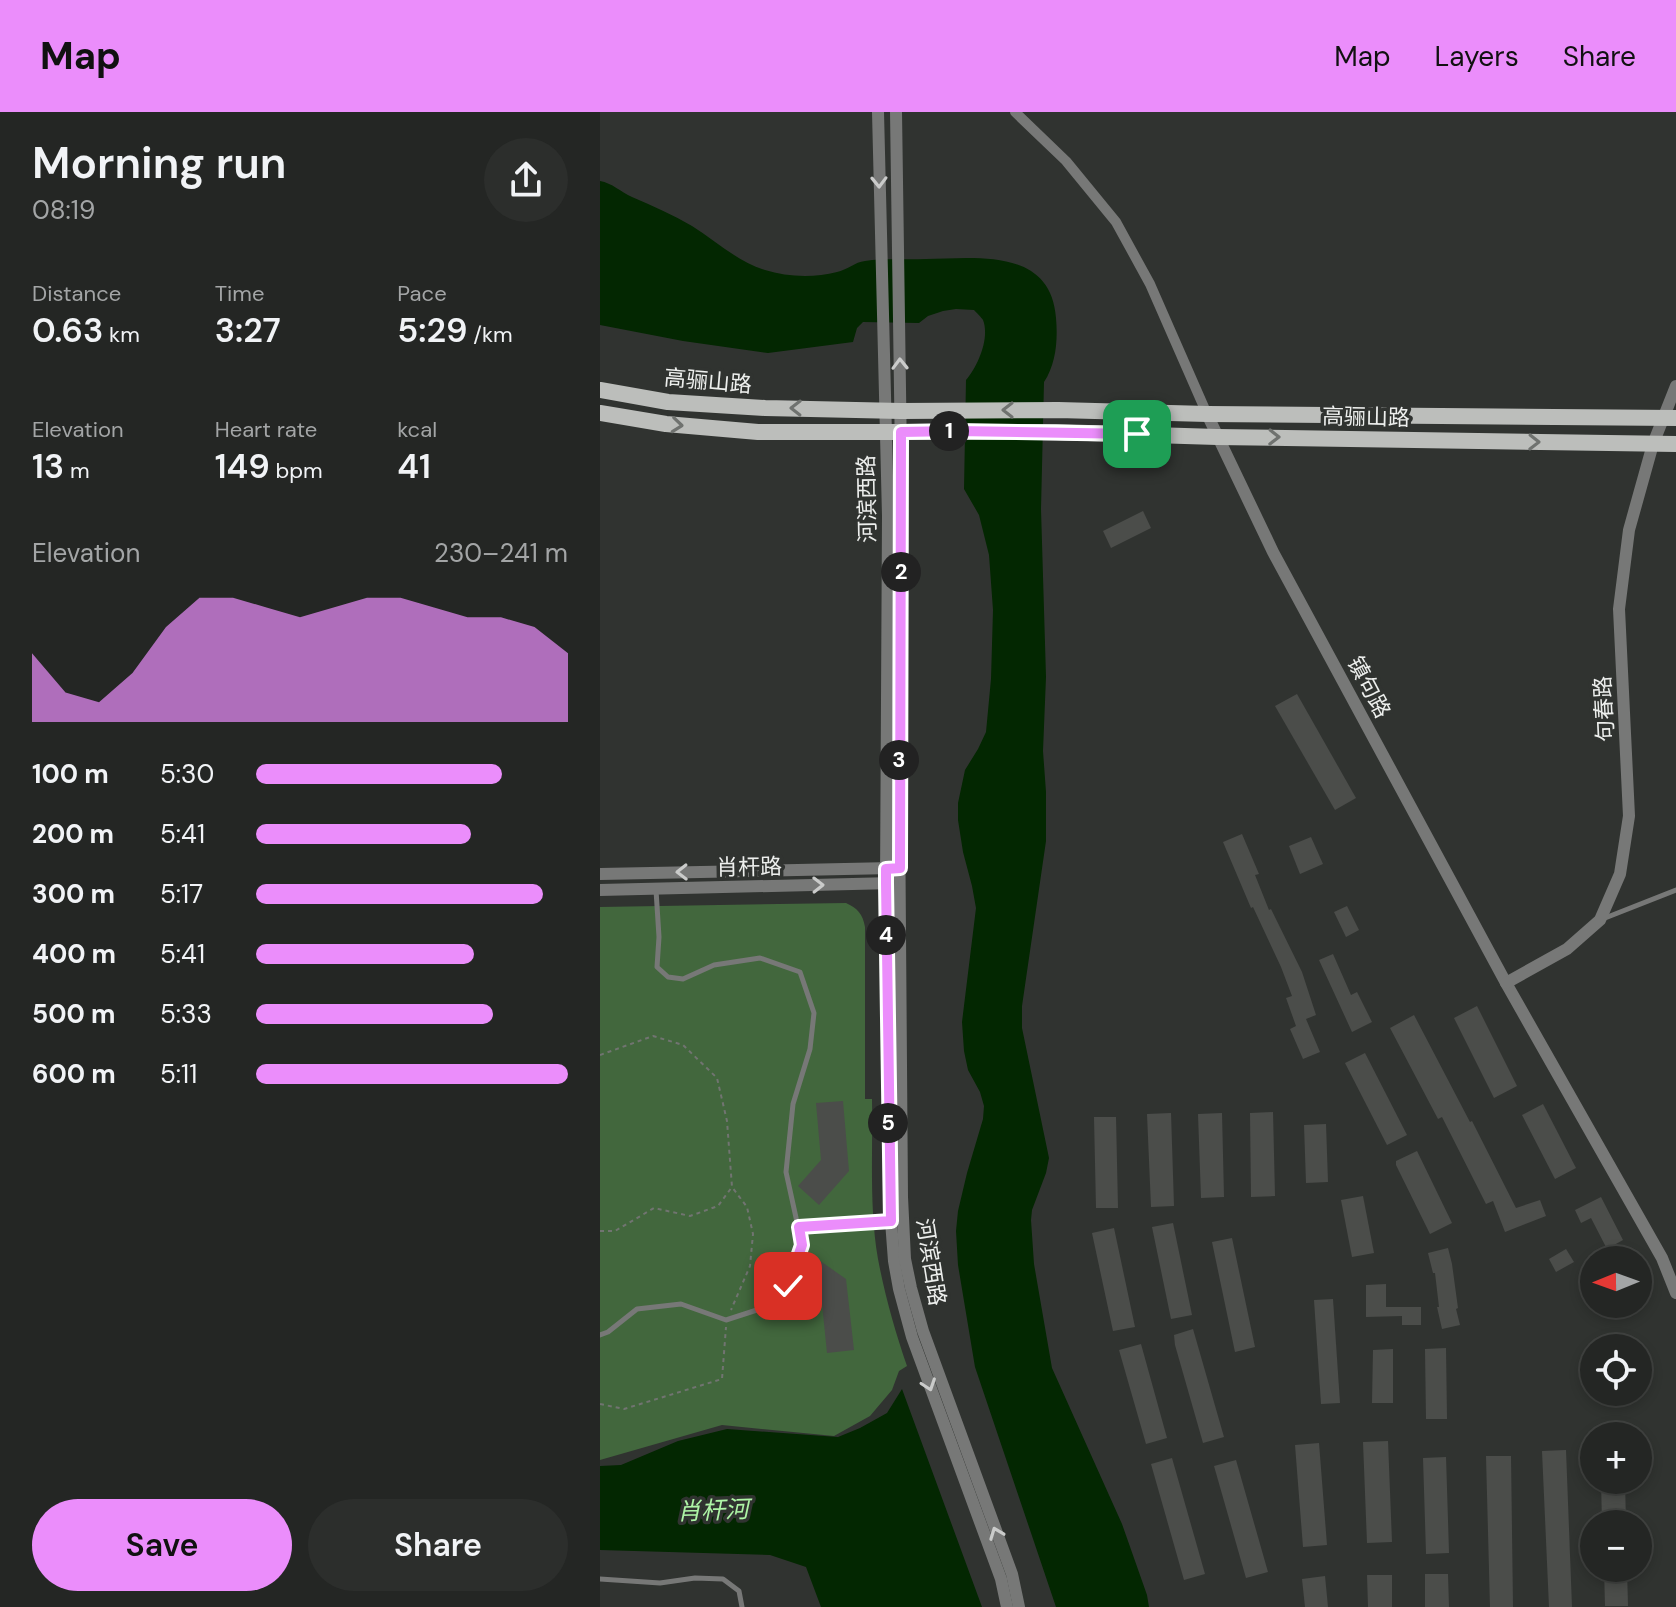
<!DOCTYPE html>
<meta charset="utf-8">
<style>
:root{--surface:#242624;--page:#2c2e2c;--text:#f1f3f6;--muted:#a3a5a6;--line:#414341;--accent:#eb8dfb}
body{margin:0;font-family:"DM Sans","Noto Sans SC",sans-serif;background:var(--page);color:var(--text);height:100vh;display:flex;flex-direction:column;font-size:30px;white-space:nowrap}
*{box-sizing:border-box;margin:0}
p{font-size:26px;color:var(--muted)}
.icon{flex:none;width:44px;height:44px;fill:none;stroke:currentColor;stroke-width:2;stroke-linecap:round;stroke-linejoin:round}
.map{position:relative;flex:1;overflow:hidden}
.sheet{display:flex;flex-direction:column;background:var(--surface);width:600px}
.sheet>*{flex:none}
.needle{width:52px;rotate:269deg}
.controls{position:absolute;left:980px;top:1134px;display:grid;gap:16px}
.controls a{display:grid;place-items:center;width:72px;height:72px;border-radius:50%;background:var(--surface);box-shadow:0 4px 12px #0003,0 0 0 2px var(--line);font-size:40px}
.pin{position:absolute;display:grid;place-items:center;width:68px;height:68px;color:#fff;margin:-34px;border-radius:16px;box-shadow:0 4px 12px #0006}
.km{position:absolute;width:40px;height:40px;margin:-20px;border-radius:50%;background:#222;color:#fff;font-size:22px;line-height:40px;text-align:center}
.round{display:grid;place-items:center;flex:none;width:84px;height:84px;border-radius:42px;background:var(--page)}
.headline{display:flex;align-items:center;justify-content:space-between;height:136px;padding:0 32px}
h1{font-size:44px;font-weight:600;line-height:60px}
.stats{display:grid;grid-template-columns:repeat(3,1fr);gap:12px;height:136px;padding:8px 32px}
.stats div{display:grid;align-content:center}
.stats b{font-size:34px;font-weight:600}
.stats small{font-size:22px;font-weight:400}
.stats p{font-size:22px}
.chart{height:224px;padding:16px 32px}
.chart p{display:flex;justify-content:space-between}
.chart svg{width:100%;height:144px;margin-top:8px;fill:var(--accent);opacity:.7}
.button{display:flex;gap:16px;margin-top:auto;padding:16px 32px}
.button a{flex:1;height:92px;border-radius:48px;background:var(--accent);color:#111;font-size:32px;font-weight:600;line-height:92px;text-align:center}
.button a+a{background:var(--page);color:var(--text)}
ul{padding:0 32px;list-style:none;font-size:26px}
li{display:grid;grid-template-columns:128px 96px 1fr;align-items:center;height:60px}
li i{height:20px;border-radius:10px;background:var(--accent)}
header{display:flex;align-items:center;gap:48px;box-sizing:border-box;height:112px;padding:0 40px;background:var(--accent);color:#111}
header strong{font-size:38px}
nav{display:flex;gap:44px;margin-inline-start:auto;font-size:28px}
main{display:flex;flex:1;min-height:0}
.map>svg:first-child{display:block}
</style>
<header>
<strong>Map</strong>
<nav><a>Map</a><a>Layers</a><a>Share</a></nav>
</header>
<main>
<section class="sheet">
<div class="headline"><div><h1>Morning run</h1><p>08:19</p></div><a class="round"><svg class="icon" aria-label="share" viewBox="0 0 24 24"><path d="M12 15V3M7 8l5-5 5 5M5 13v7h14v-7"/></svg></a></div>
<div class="stats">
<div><p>Distance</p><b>0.63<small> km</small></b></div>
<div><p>Time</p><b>3:27</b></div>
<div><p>Pace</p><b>5:29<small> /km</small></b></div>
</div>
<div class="stats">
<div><p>Elevation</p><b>13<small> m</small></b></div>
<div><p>Heart rate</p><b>149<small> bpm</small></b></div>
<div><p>kcal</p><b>41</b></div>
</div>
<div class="chart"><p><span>Elevation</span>230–241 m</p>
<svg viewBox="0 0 160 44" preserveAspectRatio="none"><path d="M0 44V23L10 35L20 38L30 29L40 15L50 6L60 6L70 9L80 12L90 9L100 6L110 6L120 9L130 12L140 12L150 15L160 23V44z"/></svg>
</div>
<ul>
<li><b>100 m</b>5:30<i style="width:79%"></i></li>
<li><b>200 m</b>5:41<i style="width:69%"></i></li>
<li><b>300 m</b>5:17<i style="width:92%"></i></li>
<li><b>400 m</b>5:41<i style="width:70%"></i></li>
<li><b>500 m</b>5:33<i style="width:76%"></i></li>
<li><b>600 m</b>5:11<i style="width:100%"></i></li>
</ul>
<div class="button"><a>Save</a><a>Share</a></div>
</section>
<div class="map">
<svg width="1076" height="1495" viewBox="0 0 1076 1495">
<rect width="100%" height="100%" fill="#303330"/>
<path fill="#42673d" d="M246 791C257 796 263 802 265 815V987H272C273 1040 269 1095 278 1147 285 1184 295 1219 307 1254L299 1259 292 1278 270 1304 234 1324 122 1313 0 1348V795Z"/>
<g fill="#032701">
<path d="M0 69C12 71 21 80 32 85 53 94 73 103 92 114 116 129 138 150 165 158 187 165 214 166 237 160 247 158 255 150 265 149 284 146 306 148 326 147 377 146 451 136 456 206 458 228 456 252 444 270L441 397 446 565 443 639 446 680V729L422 894V916L449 1046 446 1061 432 1098 431 1108 434 1152 452 1256 522 1412 547 1483 549 1495H456L375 1255 358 1153 356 1119 358 1099 367 1061 383 1007 384 994 380 980 368 958 364 939 362 910 376 796 372 774 363 740 358 708V691L365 658 378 637 386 620 391 567 393 498 389 443 379 403 364 377 366 268C378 254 390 226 383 208 382 206 376 200 374 198L356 197 343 199 328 204 319 211 263 210 257 216 253 230 168 241 83 229 0 213Z"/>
<polygon points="302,1277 382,1495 221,1495 206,1455 170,1443 0,1438 0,1354 21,1353 78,1329 127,1317 238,1325 260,1316 287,1301"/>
</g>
<g fill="#4b4d4a">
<polygon points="543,399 551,416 511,436 503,419"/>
<polygon points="697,582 756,686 735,698 675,594"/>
<polygon points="642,722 659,762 655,763 669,798 671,797 702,860 716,903 706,907 720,940 703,947 690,917 696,914 686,886 692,884 681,855 653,795 651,796 623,730"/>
<polygon points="711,725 723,752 700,762 689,734"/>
<polygon points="747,794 759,818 746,825 734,800"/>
<polygon points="733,842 751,883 757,880 772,910 752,920 719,848"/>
<polygon points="877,894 917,974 894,986 854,906"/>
<polygon points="814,903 870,1010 872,1009 916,1096 940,1088 946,1104 905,1120 893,1089 886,1092 842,1005 838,1007 790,916"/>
<polygon points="765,941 807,1023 787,1033 745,951"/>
<polygon points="243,989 249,1059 219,1093 198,1074 221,1048 216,991"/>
<polygon points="943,992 976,1056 955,1067 922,1003"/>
<polygon points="673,1000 675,1084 651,1085 650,1001"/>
<polygon points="571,1001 574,1094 551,1095 547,1002"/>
<polygon points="622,1001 624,1085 601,1086 598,1002"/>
<polygon points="494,1005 516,1005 518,1096 496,1096"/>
<polygon points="726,1012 728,1070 706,1071 704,1013"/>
<polygon points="817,1039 852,1111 830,1122 796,1053 796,1049"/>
<polygon points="763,1084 774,1141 752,1145 741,1088"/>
<polygon points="1001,1085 1023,1128 1007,1137 991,1106 981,1111 975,1098"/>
<polygon points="573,1111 592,1203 571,1207 552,1115"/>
<polygon points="514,1116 535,1215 513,1219 492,1121"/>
<polygon points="632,1126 655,1235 635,1240 612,1130"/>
<polygon points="848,1136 852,1152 858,1196 856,1197 860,1213 842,1217 837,1195 839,1195 835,1161 833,1161 828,1141"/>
<polygon points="966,1137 974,1150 956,1160 949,1147"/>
<polygon points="209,1141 246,1167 254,1238 227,1241 221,1182 197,1166 201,1154"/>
<polygon points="786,1172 786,1195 821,1195 821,1213 802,1213 802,1204 766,1205 766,1173"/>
<polygon points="733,1187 740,1291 721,1292 714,1188"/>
<polygon points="593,1217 624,1325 603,1331 575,1233 574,1223"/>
<polygon points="541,1232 567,1326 546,1332 519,1238"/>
<polygon points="846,1236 847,1307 826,1307 825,1237"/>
<polygon points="793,1237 793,1291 772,1291 773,1238"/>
<polygon points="788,1329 792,1430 767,1431 763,1330"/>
<polygon points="719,1331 727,1433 703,1435 695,1333"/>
<polygon points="966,1338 972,1495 949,1495 942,1339"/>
<polygon points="886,1344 911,1344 913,1495 890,1495"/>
<polygon points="846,1345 849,1441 826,1442 823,1346"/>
<polygon points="572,1346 605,1462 584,1468 551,1352"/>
<polygon points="636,1348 668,1460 646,1466 614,1354"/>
<polygon points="1001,1368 1025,1368 1026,1412 1002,1412"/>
<polygon points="1004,1456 1027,1456 1028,1494 1005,1494"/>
<polygon points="825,1462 848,1462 849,1495 825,1495"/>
<polygon points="767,1463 792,1463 792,1495 768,1495"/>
<polygon points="725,1464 728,1495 705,1495 702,1467"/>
</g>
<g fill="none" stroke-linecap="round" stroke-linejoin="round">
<g stroke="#717471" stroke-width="2" stroke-dasharray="4 4" stroke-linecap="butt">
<polyline points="0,943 53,924 83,933 117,966 127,1009 132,1075 147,1095 153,1122 150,1154 131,1198"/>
<polyline points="208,1115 278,1110"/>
<polyline points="0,1119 15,1119 54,1096 90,1104 118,1094 132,1075"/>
<polyline points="0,1292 24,1297 122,1267 126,1215"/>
</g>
<g stroke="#777877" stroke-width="5">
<polyline points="1005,806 1076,778"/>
<polyline points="0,1223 8,1220 37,1197 81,1192 126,1208 160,1197 188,1174 202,1133 186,1060 193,992 210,937 214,901 200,860 160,846 114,853 83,867 68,865 57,855 59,825 56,778"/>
<polyline points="0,1467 60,1471 95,1466 123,1467 139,1479 142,1495"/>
</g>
<polyline stroke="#777877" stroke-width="10" points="415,0 466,49 516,110 550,172 607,302"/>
<g stroke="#777877" stroke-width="12">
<polyline points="278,0 288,404 286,771 289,1082 294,1149 299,1177 312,1225 401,1467 407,1495"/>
<polyline points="296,0 302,415 299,691 302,1085 305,1147 311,1176 323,1219 412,1462 419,1495"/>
<polyline points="607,302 673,440 906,871 1062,1146 1076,1181"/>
<polyline points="0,762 292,756"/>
<polyline points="0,778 293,771"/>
<polyline points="906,871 967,837 1000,808 1020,762 1029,704 1019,497 1029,418 1053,332 1076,274"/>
</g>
<g stroke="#bcbebb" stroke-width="16">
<polyline points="0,278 68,290 165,296 301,299 458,298 607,302 1076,306"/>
<polyline points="0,301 66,312 158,320 456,320 617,325 1076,332"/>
</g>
</g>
<defs><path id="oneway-chevron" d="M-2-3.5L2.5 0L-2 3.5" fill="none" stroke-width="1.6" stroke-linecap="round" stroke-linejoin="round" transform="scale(2)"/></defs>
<g stroke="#cacbca">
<use href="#oneway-chevron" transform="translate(279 70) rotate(89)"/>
<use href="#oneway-chevron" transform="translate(300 252) rotate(-91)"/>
<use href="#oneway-chevron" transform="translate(82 760) rotate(179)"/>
<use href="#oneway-chevron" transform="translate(218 773) rotate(-1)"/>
<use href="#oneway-chevron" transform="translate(329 1273) rotate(71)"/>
<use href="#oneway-chevron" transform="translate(396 1421) rotate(-111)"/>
</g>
<g stroke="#6f726f">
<use href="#oneway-chevron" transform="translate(196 296) rotate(-179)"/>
<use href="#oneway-chevron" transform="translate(408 298) rotate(-180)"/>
<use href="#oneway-chevron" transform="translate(77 313) rotate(6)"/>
<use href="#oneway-chevron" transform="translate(674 325) rotate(1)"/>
<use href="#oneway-chevron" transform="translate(934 330) rotate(1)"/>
</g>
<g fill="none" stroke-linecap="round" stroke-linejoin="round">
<defs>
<polyline id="route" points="188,1174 202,1133 199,1115 291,1109 286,771 286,757 300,756 301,320 357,319 537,322"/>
</defs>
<use href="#route" stroke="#fff" stroke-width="16"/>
<use href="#route" stroke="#eb8dfb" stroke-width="10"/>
</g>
<g text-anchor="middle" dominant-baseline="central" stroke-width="7" stroke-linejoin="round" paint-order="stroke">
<g font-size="22" fill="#edefed" stroke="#303330">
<text transform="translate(108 269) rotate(5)">高骊山路</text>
<text transform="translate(766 305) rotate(1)">高骊山路</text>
<text transform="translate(267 387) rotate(-91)">河滨西路</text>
<text transform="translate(769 575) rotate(62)">镇句路</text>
<text transform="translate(1004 597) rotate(-93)">句春路</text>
<text transform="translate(149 755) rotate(-1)">肖杆路</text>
<text transform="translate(331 1150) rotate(81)">河滨西路</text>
</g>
<g font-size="24" font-style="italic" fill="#aef5a6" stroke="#303330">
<text transform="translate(113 1398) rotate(-2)">肖杆河</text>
</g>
</g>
</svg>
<div class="controls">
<a><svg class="needle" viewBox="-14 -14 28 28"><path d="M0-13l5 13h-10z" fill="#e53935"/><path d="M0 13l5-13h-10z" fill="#a3a5a6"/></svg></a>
<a><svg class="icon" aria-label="locate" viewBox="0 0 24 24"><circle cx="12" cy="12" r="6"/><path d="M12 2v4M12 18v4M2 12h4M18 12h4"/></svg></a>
<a>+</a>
<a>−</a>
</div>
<div class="pin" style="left:537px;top:322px;background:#1e9e55"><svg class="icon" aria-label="arrive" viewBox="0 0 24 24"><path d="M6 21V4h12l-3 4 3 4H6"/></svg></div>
<div class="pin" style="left:188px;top:1174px;background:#d93025"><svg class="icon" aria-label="check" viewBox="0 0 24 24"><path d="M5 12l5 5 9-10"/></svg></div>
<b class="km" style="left:349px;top:319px">1</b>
<b class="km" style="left:301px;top:460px">2</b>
<b class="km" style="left:299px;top:648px">3</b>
<b class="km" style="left:286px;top:823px">4</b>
<b class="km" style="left:288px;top:1011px">5</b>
</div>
</main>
